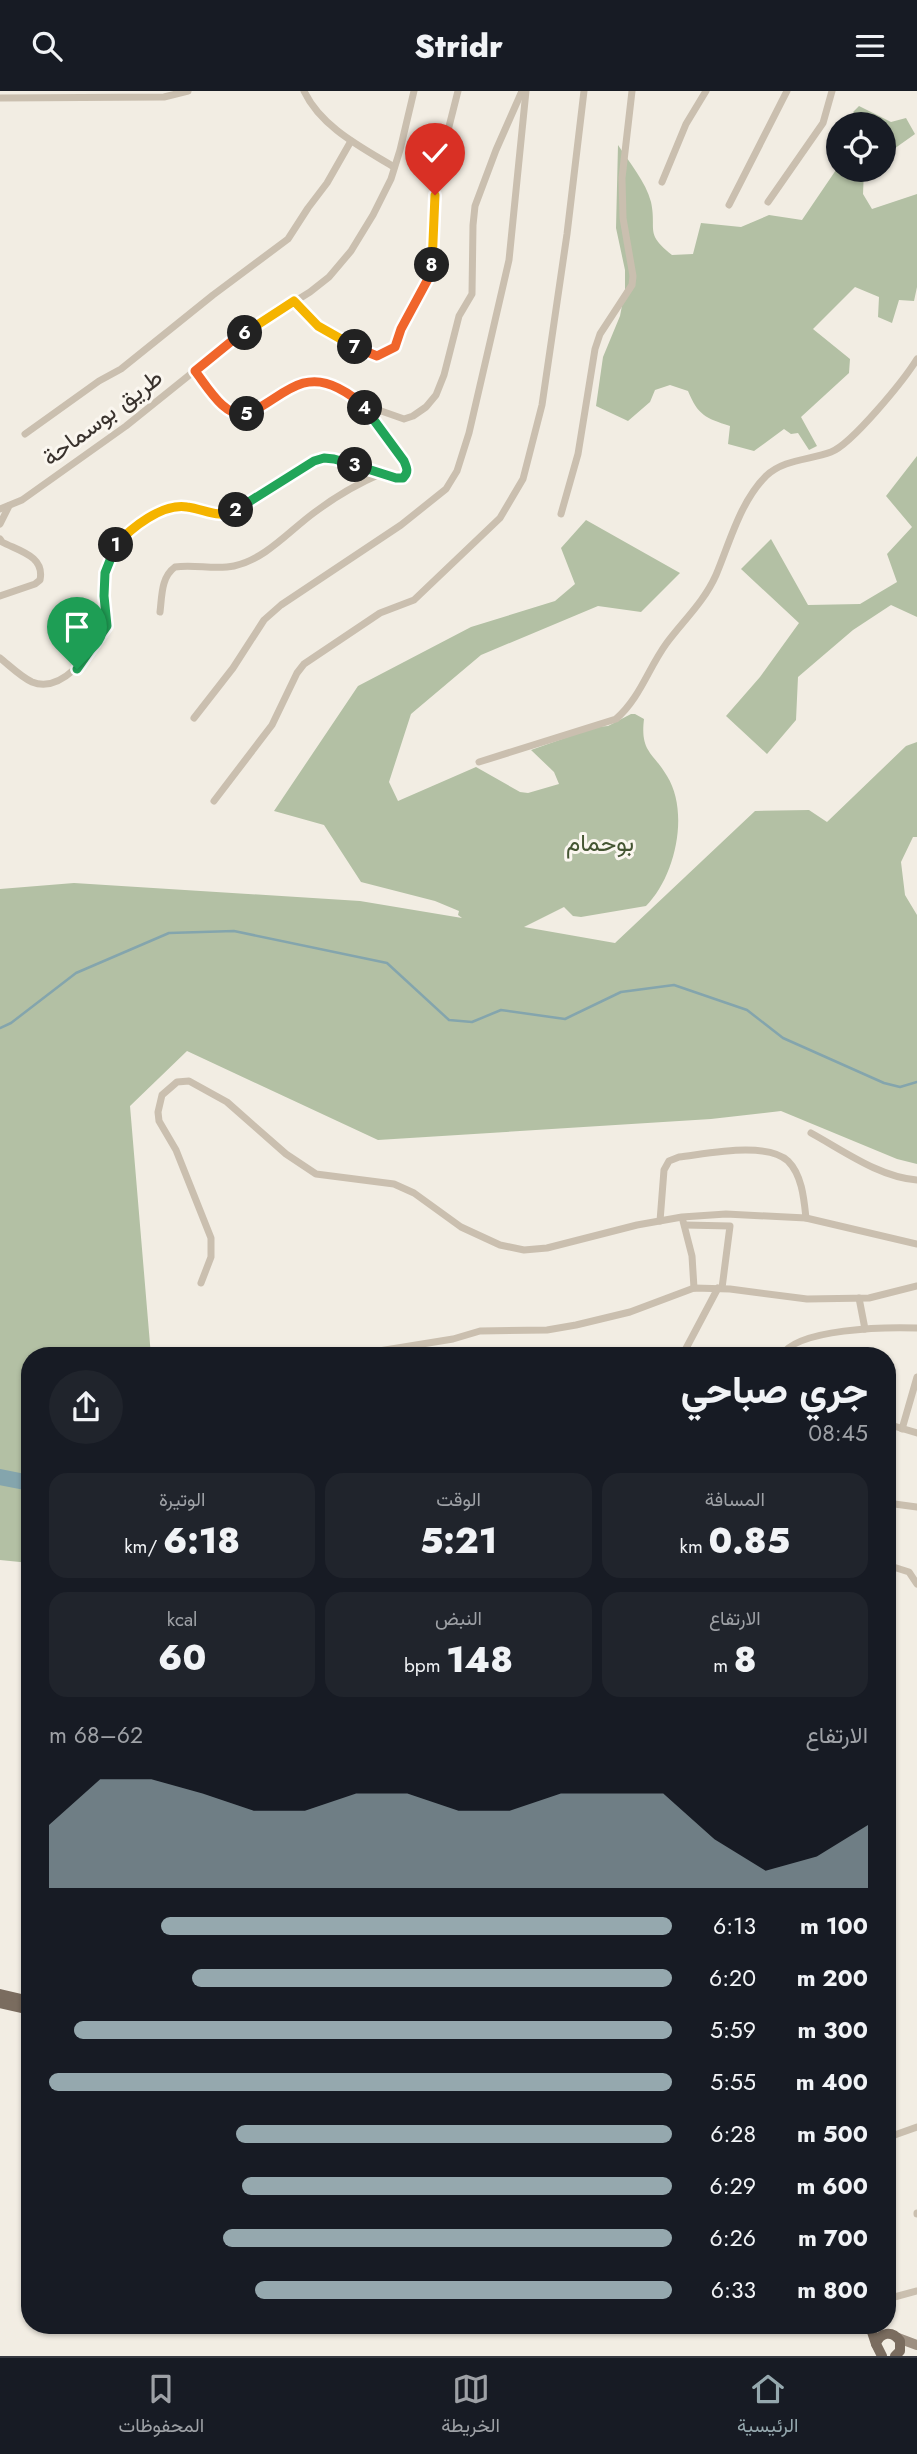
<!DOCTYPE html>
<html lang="ar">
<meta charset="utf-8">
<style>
:root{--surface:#171b24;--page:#20242c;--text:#f1f3f6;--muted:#9ea1a6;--line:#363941;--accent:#95a8ae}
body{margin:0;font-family:Jost,Vazirmatn,sans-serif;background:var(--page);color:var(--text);direction:rtl;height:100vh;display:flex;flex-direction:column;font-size:26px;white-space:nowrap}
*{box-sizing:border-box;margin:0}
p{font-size:23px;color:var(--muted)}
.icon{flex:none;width:38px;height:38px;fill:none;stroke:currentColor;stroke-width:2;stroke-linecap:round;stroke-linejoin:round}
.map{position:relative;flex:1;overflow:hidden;direction:ltr}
.details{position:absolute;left:21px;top:1256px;width:875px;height:987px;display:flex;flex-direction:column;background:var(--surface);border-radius:28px;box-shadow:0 2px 5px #0004;direction:rtl}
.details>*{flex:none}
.fabs{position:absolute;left:826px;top:21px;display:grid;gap:14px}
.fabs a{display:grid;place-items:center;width:70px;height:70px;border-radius:50%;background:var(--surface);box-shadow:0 2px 5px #0004;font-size:35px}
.pin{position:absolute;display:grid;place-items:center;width:60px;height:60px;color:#fff;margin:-72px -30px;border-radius:50% 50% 50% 0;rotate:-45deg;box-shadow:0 0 7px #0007}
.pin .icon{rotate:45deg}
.km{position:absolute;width:35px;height:35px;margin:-18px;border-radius:50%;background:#222;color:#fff;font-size:19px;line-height:35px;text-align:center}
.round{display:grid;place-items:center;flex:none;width:74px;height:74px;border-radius:37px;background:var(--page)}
.headline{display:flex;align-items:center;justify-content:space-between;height:119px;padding:0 28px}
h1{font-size:38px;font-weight:800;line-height:52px}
.stats{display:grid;grid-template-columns:repeat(3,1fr);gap:10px;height:119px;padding:7px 28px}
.stats div{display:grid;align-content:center;border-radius:18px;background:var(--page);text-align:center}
.stats b{font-size:35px;font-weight:800}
.stats small{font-size:19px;font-weight:400}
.stats p{font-size:19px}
.chart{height:196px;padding:14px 28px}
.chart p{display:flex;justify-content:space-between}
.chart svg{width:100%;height:126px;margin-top:7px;fill:var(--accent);opacity:.7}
ul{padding:0 28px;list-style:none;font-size:23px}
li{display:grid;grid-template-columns:112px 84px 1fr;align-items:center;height:52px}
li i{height:18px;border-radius:9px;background:var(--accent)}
header{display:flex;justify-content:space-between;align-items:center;height:91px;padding:0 28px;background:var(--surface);font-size:32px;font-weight:800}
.dock{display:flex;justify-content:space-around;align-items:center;height:98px;border-top:2px solid var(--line);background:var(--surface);font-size:19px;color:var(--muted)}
.dock a{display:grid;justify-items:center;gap:4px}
.dock .current{color:var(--accent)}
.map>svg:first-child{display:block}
</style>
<header><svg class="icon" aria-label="menu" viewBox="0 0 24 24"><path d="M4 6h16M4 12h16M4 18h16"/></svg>Stridr<svg class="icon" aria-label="search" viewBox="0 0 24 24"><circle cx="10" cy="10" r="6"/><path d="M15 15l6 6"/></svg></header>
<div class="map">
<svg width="917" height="2265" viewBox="0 0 917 2265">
<rect width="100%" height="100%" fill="#f2ede3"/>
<g fill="#b3c0a4">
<polygon points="859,15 891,31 906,27 915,43 884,65 884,33 865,33 853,21"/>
<path d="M618 54C629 71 646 91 651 111 657 139 644 142 672 164L693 163 701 132 741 136 769 124 802 129 838 76V79H864L863 103 872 118 917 103V196L914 210 899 209 892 232 878 226 879 206 855 196 813 238 850 268 849 282 801 326 817 355 809 359 798 342 791 343 784 338 754 360 728 353 730 335C705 327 698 324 688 300L670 294 655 299 650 311 628 330 596 315 603 266 620 225 625 199V179L616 137Z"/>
<polygon points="917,365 917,526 891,514 853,539 798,586 796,629 767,663 726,625 760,586 799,532 741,478 771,448 808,514 860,513 897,491 887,463 912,436 886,405"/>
<path d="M586 429 680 482 641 521 598 515 481 564 411 623 389 691 398 710 476 676 520 701 528 702 559 693 554 681 531 659 596 636 608 635 631 623H635L644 628C640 661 653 661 667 685 690 722 675 786 646 815L581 826 573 825 564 816 524 836 615 852 755 720 809 719 827 731 906 655 917 651V746H913L901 771 905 804 917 824V1073L897 1068 781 1020 711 1028 378 1049 187 960 130 1015 151 1265H30V1472L0 1469V798L74 792 360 810 462 827 458 824 459 820 435 810 361 791 324 734 274 720 358 595 471 536 555 510 575 493 561 457Z"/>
</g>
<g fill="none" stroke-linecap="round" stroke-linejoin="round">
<polyline stroke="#84a5ad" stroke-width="2.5" points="0,937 11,932 76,882 169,842 234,840 387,872 449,929 472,931 501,919 565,928 621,901 674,894 747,919 783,947 884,992 900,996 917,991"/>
<polyline stroke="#84a5ad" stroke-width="16" points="0,1386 30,1392"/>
<g stroke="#cabfaf" stroke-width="7">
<path d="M304 0C321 36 361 56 394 76"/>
<polyline points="0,7 164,6 188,0"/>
<polyline points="662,91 686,33 706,0"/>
<polyline points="768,111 823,32 832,0"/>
<polyline points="729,114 787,0"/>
<polyline points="294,210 318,235 369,263 377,265 395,256 401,238 428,188 432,173 435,104 438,79 458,0"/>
<polyline points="367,315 404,328 413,325 426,316 436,304 444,284 459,225 472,203 473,134 475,115 496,59 522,0"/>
<polyline points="25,343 99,290 121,278 213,204 288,148 308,117 327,92 351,50"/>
<polyline points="0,418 22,409 126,335 233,249 310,201 329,186 351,160 373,124 391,88 400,59 414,0"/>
<polyline points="561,423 578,363 595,258 600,243 632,194 633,185 623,127 622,87 632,0"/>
<polyline points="0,433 9,415"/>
<path d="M0 448 2 451C19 460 45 465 40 489L35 493 0 505"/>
<path d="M160 521C162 505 161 486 175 476 194 473 215 479 234 475 266 468 290 439 315 421 335 406 357 393 380 383"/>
<path d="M0 567C10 575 21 586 32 591 64 604 94 557 107 535 107 487 96 461 144 431 156 424 168 415 183 416 200 416 214 426 230 422L314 371 324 367 334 368 396 387H403C409 381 407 377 404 370 380 339 350 279 302 292 284 297 266 312 250 322 226 330 209 296 195 280"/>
<polyline points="194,627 233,577 264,529 281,514 401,434 446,398 457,380 469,342 509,169 526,0"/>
<path d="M479 671 616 628C640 607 648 578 666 553 683 530 704 511 716 484 730 451 740 411 766 385 784 368 810 369 831 361 852 353 904 289 917 268"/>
<polyline points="214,710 272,634 297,582 304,573 380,522 414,509 500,427 523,388 542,314 567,143 584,0"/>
<path d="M811 1042C844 1060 879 1086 917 1089"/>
<path d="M660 1130 664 1079 669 1070 679 1066C706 1063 766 1050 788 1070 802 1084 804 1108 806 1127"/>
<polyline points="683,1130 692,1165 694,1197"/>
<polyline points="685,1134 730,1135 722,1197"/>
<polyline points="201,1192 211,1166 211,1147 176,1059 159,1030 158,1021 162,1004 177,991 189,990 227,1011 286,1063 316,1083 394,1093 414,1102 461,1136 500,1154 524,1159 547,1157 637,1134 682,1126 726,1123 806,1127 917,1153"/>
<polyline points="859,1207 865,1238"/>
<polyline points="348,1265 453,1248 480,1240 547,1239 576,1234 630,1221 694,1197 730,1198 807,1208 869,1207 917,1195"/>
<polyline points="682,1265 718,1197"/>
<path d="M781 1265C797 1237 887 1236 917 1237"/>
<polyline points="887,1333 917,1342"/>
<polyline points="902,1338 917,1286"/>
<polyline points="887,1412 917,1416"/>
<polyline points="887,1474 909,1481 917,1493"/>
<polyline points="889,2046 917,2036"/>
<polyline points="917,2122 917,2123"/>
<polyline points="887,2208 917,2200"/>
</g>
<polyline stroke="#9d8f81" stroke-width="10" points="898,2247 917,2254"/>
<g stroke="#7a6c5f" stroke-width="10">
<polyline points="0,1903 30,1910"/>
<polyline points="0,1912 30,1919"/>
<polyline points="870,2235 876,2253"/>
<path d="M882 2265 876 2253C880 2241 892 2239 900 2250V2260L895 2265"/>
</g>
</g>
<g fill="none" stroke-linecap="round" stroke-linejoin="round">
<defs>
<polyline id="split-1" points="77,578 107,535 104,505 105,482 116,454"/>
<path id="split-2" d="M116 454C131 437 162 412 187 416 205 418 219 429 236 419"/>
<polyline id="split-3" points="236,419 314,370 324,367 334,368 355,374"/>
<path id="split-4" d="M355 374 396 387H403C409 381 407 377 404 370L365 317"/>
<path id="split-5" d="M247 323C280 309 300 277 338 297 348 302 358 309 365 317"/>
<path id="split-6" d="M245 242 233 249 195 280C207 295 225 328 247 323"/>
<polyline id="split-7" points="245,242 294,210 318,235 355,256"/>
<polyline id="split-8" points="355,256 377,265 395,256 401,238 428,188 432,174"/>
<polyline id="split-9" points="432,174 435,104"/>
</defs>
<use href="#split-1" stroke="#fff" stroke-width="14"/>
<use href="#split-2" stroke="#fff" stroke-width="14"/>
<use href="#split-3" stroke="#fff" stroke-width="14"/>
<use href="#split-4" stroke="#fff" stroke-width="14"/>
<use href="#split-5" stroke="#fff" stroke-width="14"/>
<use href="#split-6" stroke="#fff" stroke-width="14"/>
<use href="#split-7" stroke="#fff" stroke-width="14"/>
<use href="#split-8" stroke="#fff" stroke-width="14"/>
<use href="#split-9" stroke="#fff" stroke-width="14"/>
<use href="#split-1" stroke="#22a559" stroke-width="9"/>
<use href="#split-2" stroke="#f5b400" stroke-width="9"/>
<use href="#split-3" stroke="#22a559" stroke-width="9"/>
<use href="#split-4" stroke="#22a559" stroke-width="9"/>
<use href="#split-5" stroke="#f0652b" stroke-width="9"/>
<use href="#split-6" stroke="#f0652b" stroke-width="9"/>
<use href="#split-7" stroke="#f5b400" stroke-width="9"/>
<use href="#split-8" stroke="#f0652b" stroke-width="9"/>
<use href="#split-9" stroke="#f5b400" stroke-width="9"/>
</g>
<g text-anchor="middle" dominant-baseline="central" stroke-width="6" stroke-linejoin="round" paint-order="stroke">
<g font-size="24" fill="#39322d" stroke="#faf6ef">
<text transform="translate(102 326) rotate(-37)">طريق بوسماحة</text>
</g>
<g font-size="24" fill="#445532" stroke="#faf6ef">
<text x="600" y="751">بوحمام</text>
</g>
</g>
</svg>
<div class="fabs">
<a><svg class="icon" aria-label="locate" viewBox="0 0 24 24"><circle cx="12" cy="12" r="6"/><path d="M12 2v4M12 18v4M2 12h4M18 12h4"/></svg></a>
</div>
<div class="pin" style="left:77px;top:578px;background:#1e9e55"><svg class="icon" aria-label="arrive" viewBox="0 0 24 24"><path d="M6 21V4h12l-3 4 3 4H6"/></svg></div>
<div class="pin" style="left:435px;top:104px;background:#d93025"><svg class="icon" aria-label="check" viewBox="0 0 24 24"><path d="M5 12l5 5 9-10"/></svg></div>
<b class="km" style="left:116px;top:454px">1</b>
<b class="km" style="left:236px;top:419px">2</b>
<b class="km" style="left:355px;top:374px">3</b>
<b class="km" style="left:365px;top:317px">4</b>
<b class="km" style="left:247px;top:323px">5</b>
<b class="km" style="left:245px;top:242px">6</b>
<b class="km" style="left:355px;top:256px">7</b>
<b class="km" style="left:432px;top:174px">8</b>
<section class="details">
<div class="headline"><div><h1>جري صباحي</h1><p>08:45</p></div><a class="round"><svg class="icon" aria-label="share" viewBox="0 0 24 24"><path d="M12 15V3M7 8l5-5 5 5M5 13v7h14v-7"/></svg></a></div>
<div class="stats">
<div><p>المسافة</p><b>0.85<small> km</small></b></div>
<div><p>الوقت</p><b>5:21</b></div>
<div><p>الوتيرة</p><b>6:18<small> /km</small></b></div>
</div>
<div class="stats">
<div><p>الارتفاع</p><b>8<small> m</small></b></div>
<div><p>النبض</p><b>148<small> bpm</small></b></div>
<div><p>kcal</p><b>60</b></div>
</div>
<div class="chart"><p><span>الارتفاع</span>62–68 m</p>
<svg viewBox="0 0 160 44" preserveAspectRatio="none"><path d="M0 44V22L10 6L20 6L30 11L40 17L50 17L60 11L70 11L80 17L90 17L100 11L110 11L120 11L130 27L140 38L150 33L160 22V44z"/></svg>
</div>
<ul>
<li><b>100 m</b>6:13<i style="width:82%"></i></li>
<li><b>200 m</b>6:20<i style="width:77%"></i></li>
<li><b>300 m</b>5:59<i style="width:96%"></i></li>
<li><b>400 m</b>5:55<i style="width:100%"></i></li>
<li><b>500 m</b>6:28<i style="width:70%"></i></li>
<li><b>600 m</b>6:29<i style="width:69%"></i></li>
<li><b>700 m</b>6:26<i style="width:72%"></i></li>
<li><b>800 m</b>6:33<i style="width:67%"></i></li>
</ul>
</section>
</div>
<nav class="dock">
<a class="current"><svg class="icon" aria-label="home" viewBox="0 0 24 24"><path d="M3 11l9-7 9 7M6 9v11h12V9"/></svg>الرئيسية</a>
<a><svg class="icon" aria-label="map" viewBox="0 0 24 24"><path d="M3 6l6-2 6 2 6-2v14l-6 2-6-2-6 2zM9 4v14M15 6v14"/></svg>الخريطة</a>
<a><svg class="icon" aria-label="saved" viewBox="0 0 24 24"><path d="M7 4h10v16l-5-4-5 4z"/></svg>المحفوظات</a>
</nav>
